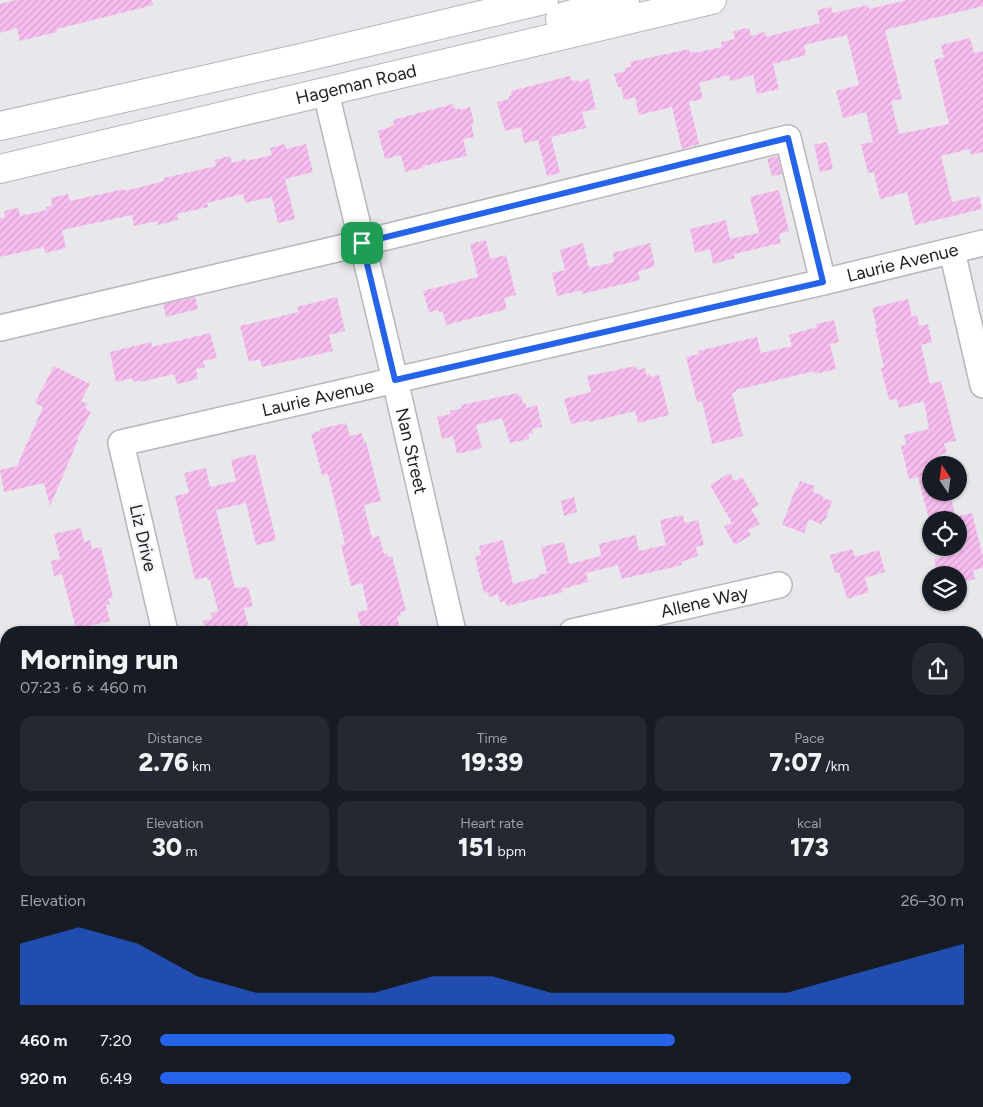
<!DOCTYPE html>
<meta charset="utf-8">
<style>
:root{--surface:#171b24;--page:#242831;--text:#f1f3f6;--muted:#9ea1a6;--accent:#2563eb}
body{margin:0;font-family:Figtree,sans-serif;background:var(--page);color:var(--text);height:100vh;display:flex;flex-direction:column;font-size:19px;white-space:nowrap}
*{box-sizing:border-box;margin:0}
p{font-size:16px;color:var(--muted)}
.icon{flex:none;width:28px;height:28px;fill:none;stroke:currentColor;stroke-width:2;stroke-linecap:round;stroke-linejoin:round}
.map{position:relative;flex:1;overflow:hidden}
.panel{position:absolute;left:0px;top:626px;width:984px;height:481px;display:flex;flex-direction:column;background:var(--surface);border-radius:20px 20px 0 0;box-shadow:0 1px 4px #0004}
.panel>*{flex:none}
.needle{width:32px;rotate:347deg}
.tools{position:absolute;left:922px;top:456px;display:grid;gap:10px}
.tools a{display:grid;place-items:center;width:45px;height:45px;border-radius:50%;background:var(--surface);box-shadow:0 1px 4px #0004;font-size:25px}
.pin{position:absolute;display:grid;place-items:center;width:42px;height:42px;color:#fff;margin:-21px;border-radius:10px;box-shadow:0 2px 8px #0006}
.round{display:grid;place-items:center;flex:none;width:52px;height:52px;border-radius:20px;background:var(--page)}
.overview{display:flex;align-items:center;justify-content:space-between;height:85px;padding:0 20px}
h1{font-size:28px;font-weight:800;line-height:38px}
.stats{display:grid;grid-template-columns:repeat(3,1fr);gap:8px;height:85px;padding:5px 20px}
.stats div{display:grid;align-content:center;border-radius:12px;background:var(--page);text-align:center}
.stats b{font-size:25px;font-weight:800}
.stats small{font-size:14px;font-weight:400}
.stats p{font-size:14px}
.chart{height:140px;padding:10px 20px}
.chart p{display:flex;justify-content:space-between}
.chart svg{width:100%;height:90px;margin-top:5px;fill:var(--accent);opacity:.7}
ul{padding:0 20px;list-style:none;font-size:16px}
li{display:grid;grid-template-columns:80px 60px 1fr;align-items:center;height:38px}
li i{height:12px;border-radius:6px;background:var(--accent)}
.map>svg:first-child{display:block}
</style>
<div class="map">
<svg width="983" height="1107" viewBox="0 0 983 1107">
<defs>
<pattern id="building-hatch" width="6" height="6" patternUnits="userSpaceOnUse" patternTransform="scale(1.25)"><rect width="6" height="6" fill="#f7bdef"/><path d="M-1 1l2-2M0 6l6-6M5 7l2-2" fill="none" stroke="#d3a2cd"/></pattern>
</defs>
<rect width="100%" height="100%" fill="#e8e7eb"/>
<g fill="url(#building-hatch)">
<polygon points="16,0 152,0 153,5 57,29 57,32 20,41 17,28 0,33 0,4"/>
<polygon points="907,0 983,0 983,6 885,30 902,99 891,101 899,134 949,124 934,60 944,57 941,45 970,38 974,53 983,51 983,152 971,155 969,149 941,156 952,202 979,196 982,209 915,225 907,192 880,199 874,172 868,173 861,144 873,142 866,112 843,118 836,91 859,85 847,35 804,45 806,55 773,64 779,89 757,94 753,75 730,81 729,75 699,83 703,99 689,102 699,144 682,149 672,107 639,115 635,97 624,100 621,87 618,87 614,74 625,71 625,68 631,67 630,62 689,49 690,53 695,51 695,53 722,47 721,42 735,39 733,32 734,31 747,28 749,28 751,36 765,32 766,37 820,23 817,10 831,7 833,13 868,5 869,9"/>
<polygon points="570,76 572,81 578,80 579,82 589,79 596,109 582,112 586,128 551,137 560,173 547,176 538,140 524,143 521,127 505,131 497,102 509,99 509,96 512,95 511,91"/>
<polygon points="453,104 454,109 459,108 460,110 470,107 474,123 471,124 474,137 463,139 467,156 423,166 423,168 405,172 401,155 385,159 378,131 391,127 391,126 394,125 393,120"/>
<polygon points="827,142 833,169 820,172 814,145"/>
<polygon points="285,144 286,149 306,144 313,172 285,179 295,219 278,223 272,197 245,203 243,194 207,203 208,207 177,214 178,220 158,225 157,221 134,226 132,215 62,230 66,248 45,253 44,247 0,257 0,218 5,217 4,211 18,208 20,216 47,210 46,207 52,206 51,198 68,194 70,201 124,189 125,191 164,181 164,178 216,166 215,160 230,156 232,163 246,159 246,161 272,155 270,148"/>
<polygon points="778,156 782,174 772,176 767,159"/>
<polygon points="779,190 789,231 779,234 781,243 734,254 735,258 713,264 710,249 695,253 690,229 726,220 730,239 759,233 750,197"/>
<polygon points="486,240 490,259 506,255 516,295 504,298 507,309 446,325 443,312 439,312 439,310 429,312 423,291 478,277 470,244"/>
<polygon points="583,243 589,268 614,262 613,253 650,243 655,266 638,272 640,280 582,294 582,290 557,296 552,273 565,270 560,250"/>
<polygon points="195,297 198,309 166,317 163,304"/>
<polygon points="337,297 345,331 329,335 333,351 262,367 260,359 249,362 240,326 299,312 297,307"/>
<polygon points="908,299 912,317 917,315 919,326 928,324 932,342 921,345 930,384 941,381 956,441 944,443 947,453 939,455 942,465 931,465 931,492 950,492 956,520 929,520 918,477 909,479 901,446 906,445 904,435 929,429 924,401 899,408 897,399 889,400 881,368 884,367 875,328 877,328 872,308"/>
<polygon points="834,320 839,342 830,344 836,369 815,374 815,371 736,390 736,392 732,393 743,436 712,444 702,401 697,402 686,357 699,354 698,351 757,337 761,353 792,346 789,335 817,327 816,324"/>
<polygon points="210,333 217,358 203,361 205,367 196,369 198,379 177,384 174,374 140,382 140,380 133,382 132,378 116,382 110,352 151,342 152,347"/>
<polygon points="54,366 90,384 81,401 88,404 85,408 91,412 77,439 78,440 50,506 44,483 4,492 0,470 17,466 43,407 35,403"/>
<polygon points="636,366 637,370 645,368 646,375 650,374 651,377 659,375 669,415 638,423 635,411 589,422 588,420 571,424 564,399 591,392 587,376"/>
<polygon points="518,393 519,397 521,396 523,404 525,403 527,408 537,405 542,427 532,429 533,433 528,434 529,439 510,443 502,418 476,425 482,448 457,454 453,436 442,439 437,417 451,414 450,411 462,408 461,405"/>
<polygon points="346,423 350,436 362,433 364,443 366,442 381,501 364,505 372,538 379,536 384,554 387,553 388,557 392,556 406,611 400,612 401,615 397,616 401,632 373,632 372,628 362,631 357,612 368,610 362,583 351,586 341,545 345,544 328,474 322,475 311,434 320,431 320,429"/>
<polygon points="255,454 276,540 256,545 246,503 216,510 235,588 248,587 253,606 244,608 249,628 232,632 206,632 203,621 212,619 211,613 218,611 210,580 208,580 207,577 195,580 175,496 189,493 184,473 206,468 210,487 236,481 231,460"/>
<polygon points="730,473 735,481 742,477 759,505 751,509 760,524 748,530 751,535 735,545 724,527 732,523 710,485"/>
<polygon points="800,481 815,486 813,492 822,495 823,498 832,501 825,521 822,521 821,524 809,519 804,533 782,525 796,488 797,489"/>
<polygon points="574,497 577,512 564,516 561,501"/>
<polygon points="972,513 983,557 983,568 973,570 975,579 959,583 959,575 938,575 934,559 959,553 959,516"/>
<polygon points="683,515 685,523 698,520 704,545 696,547 698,556 681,562 682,565 622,579 618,565 586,573 588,582 562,589 563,592 507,606 505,601 500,602 498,594 489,597 488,592 484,593 475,557 481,555 479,546 503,540 513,584 539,577 538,575 547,573 541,547 564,542 569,564 601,556 599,544 636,535 639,551 666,545 660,520"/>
<polygon points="81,528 84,542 90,540 92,549 101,547 113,598 108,599 110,604 106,605 110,621 76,629 62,574 54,576 51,561 60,559 54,534"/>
<polygon points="852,549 855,557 879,550 885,572 865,578 869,592 847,599 839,572 835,573 830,555"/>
</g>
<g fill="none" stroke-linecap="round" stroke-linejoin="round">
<defs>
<g id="minor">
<path id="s1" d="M326 93 395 380 453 632"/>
<polyline points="952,251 983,385"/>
<polyline points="0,328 362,243 788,138 823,282"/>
<path id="s2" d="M165 632 121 443 823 282 983 243"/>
<path id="s3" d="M572 632 779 585"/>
<polyline points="0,764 6,763"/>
<polyline points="978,833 983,832"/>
<polyline points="273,1101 274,1107"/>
</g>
<g id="major">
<polyline points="560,19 565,16 625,0"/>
<polyline points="0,126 310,56 544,0"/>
<path id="s4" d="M0 169 712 0"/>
</g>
</defs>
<use href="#minor" stroke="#b7b7bb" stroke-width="28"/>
<use href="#major" stroke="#b7b7bb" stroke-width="30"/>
<use href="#minor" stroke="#fff" stroke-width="25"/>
<use href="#major" stroke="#fff" stroke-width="28"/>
</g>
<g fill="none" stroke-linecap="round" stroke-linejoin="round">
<defs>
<polygon id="route" points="788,138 823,282 395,380 362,243"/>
</defs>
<use href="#route" stroke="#fff" stroke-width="10"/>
<use href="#route" stroke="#2563eb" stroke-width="6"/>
</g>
<g text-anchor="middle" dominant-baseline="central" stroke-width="4.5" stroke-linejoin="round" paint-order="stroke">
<g font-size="18" fill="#1f1f20" stroke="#f5f5f9">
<text stroke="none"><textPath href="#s4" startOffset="366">Hageman Road</textPath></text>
<text stroke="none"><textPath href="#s2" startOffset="996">Laurie Avenue</textPath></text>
<text stroke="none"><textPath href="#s2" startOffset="396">Laurie Avenue</textPath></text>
<text stroke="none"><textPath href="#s1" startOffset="368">Nan Street</textPath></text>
<text transform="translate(143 538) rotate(77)">Liz Drive</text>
<text stroke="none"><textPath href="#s3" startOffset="136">Allene Way</textPath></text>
</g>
</g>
</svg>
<div class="tools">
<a><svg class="needle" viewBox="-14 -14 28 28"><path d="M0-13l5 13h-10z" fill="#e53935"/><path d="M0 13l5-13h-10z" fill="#9ea1a6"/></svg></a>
<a><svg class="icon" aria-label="locate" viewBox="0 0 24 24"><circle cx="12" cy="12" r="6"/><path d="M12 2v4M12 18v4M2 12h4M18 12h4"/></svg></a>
<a><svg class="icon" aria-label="layers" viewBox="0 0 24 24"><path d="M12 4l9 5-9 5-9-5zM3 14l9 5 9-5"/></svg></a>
</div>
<div class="pin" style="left:362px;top:243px;background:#1e9e55"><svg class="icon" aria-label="arrive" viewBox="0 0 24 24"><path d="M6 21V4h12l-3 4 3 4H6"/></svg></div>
<section class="panel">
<div class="overview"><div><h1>Morning run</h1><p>07:23 · 6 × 460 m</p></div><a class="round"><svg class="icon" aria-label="share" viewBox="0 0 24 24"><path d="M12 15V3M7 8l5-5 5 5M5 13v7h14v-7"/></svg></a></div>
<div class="stats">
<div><p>Distance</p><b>2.76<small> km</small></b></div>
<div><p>Time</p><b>19:39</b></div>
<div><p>Pace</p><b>7:07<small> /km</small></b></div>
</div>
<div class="stats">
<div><p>Elevation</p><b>30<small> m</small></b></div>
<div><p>Heart rate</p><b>151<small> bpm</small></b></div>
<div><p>kcal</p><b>173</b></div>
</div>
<div class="chart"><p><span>Elevation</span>26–30 m</p>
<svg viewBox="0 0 160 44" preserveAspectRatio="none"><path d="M0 44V14L10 6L20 14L30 30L40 38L50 38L60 38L70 30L80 30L90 38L100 38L110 38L120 38L130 38L140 30L150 22L160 14V44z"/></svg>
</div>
<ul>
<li><b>460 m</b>7:20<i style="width:64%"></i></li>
<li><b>920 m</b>6:49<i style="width:86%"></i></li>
</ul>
</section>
</div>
